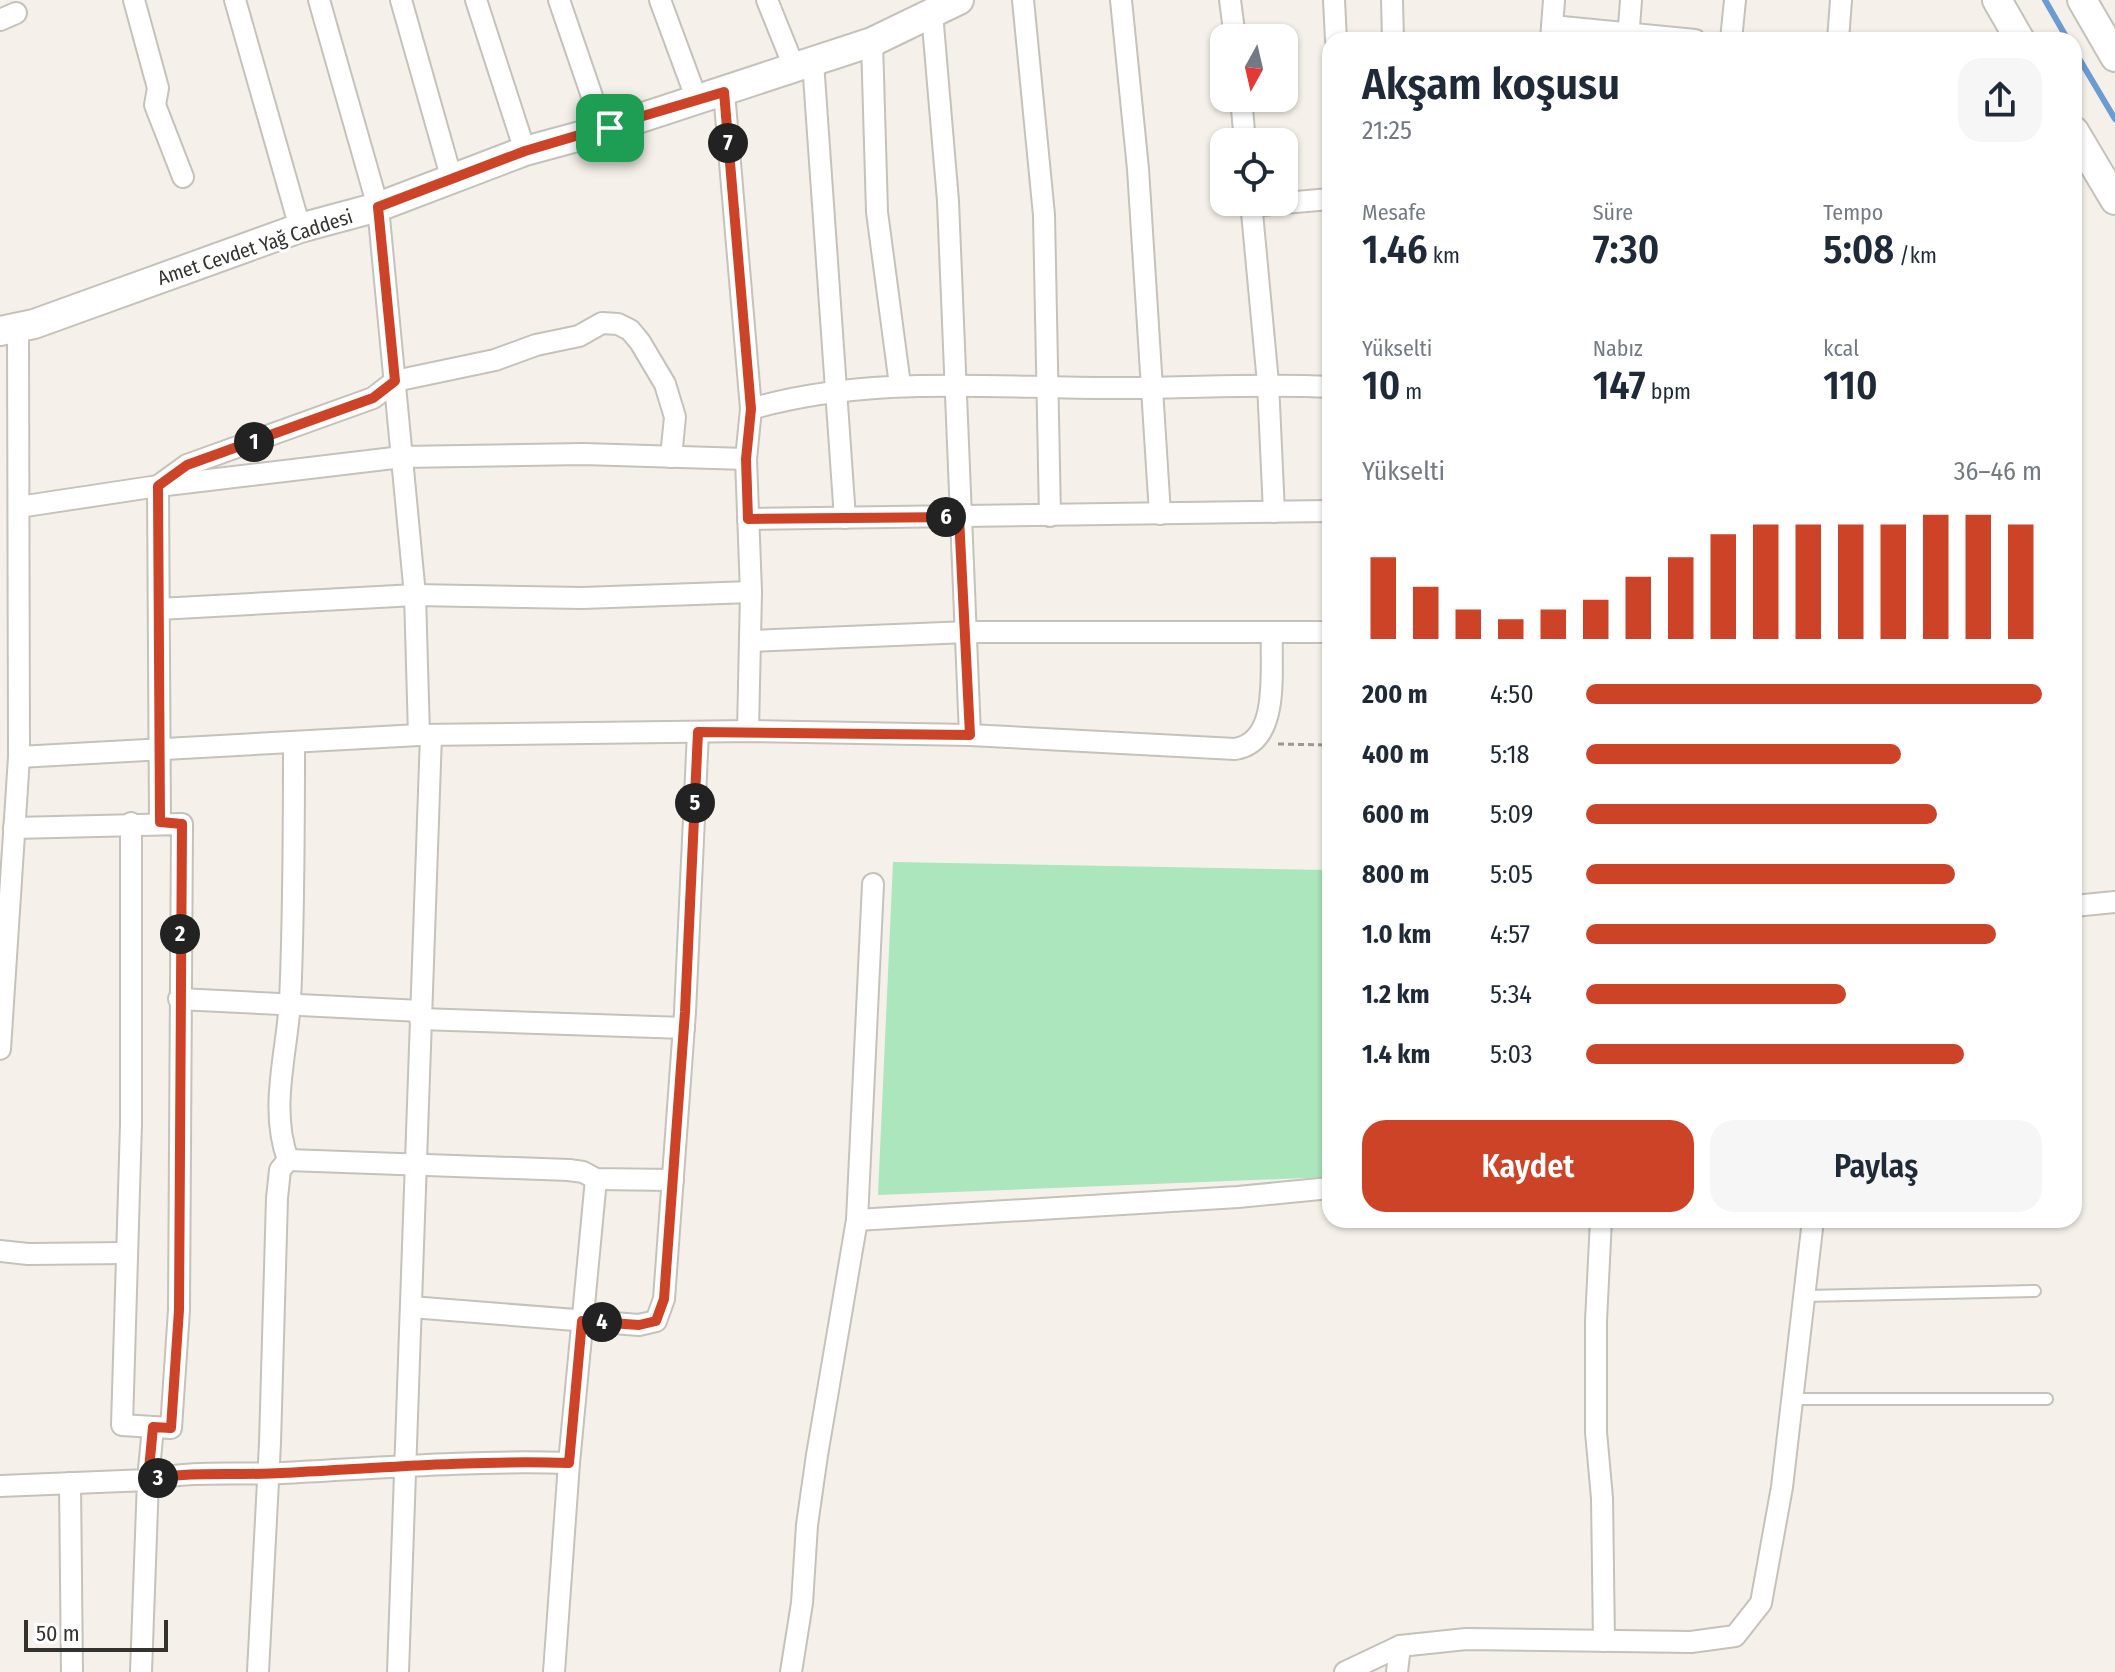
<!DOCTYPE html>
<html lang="tr">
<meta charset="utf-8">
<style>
:root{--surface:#fff;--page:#f6f6f7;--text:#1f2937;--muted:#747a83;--accent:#cd4327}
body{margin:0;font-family:"Fira Sans Condensed",sans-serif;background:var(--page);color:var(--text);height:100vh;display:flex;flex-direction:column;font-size:30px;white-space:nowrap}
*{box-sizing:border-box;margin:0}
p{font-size:26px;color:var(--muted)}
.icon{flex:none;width:44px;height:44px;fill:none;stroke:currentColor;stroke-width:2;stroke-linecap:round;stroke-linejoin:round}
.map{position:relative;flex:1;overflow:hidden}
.sheet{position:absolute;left:1322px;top:32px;width:760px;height:1196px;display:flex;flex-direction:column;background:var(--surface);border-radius:24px;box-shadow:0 2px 6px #0004}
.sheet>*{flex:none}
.needle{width:52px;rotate:188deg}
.fabs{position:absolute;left:1210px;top:24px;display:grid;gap:16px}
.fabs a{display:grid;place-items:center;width:88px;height:88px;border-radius:16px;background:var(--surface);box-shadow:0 2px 6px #0004;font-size:40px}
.scale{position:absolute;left:24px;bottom:20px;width:144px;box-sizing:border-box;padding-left:8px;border:4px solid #33322f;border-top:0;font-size:22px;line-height:28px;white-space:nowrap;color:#33322f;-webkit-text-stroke:6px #fff;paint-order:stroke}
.pin{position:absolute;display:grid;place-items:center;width:68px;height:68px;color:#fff;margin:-34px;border-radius:16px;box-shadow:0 4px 12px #0006}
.km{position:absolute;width:40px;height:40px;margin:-20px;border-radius:50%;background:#222;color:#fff;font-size:22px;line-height:40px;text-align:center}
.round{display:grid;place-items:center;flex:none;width:84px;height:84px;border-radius:24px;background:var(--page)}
.head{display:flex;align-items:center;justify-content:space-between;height:136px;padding:0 40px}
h1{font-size:44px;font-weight:600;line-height:60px}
.stats{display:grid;grid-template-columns:repeat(3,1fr);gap:12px;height:136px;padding:8px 40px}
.stats div{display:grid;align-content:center}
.stats b{font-size:40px;font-weight:600}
.stats small{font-size:22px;font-weight:400}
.stats p{font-size:22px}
.chart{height:224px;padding:16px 40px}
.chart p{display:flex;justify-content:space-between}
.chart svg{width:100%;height:144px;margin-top:8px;stroke:var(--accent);stroke-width:6}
.button{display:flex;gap:16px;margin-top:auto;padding:16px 40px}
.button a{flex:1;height:92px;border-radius:24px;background:var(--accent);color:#fff;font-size:32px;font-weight:600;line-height:92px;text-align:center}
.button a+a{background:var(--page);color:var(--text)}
ul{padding:0 40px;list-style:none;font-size:26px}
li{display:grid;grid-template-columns:128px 96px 1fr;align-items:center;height:60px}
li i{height:20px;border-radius:10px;background:var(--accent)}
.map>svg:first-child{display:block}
</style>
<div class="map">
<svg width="2115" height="1672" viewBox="0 0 2115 1672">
<rect width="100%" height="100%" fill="#f5f1ea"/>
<polygon fill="#abe6bd" points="893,862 1330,870 1330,1177 878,1195"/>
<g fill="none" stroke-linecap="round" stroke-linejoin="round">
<g stroke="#6a9cd1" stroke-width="6">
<polyline points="2045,0 2068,40"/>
<polyline points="2074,50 2115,119"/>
</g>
<defs>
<g id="lane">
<polyline points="1805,1296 2035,1291"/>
<polyline points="1793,1399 2047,1399"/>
</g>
<g id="street">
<polyline points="134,0 158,88 155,105 183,177"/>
<polyline points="235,0 300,228"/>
<path d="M319 0 378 207 415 595 419 735 748 731 970 735 1235 749C1281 742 1270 670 1272 634"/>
<polyline points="401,0 452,180"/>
<polyline points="476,0 525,151"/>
<polyline points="559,0 596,108 610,128"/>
<polyline points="660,0 697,100"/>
<polyline points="767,0 794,67"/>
<polyline points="1023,0 1044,215 1050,516"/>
<polyline points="1121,0 1138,169 1160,514"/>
<polyline points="1230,0 1235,38"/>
<polyline points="1334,0 1336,40"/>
<polyline points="1392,0 1393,40"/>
<polyline points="932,13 948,201 970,735"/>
<polyline points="0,20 16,13"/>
<polyline points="1552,26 1695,40"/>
<polyline points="1551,40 1554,0"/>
<polyline points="1628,40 1631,0"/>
<polyline points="1731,40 1735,0"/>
<polyline points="1838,40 1841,0"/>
<polyline points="872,42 877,212 900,385"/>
<polyline points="813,62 845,518"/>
<polyline points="724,92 751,409"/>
<polyline points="1241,98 1245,142"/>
<polyline points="1251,202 1268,383 1274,512"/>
<polyline points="1251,206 1330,199"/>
<polyline points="19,507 158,486 402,457 583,454 746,459"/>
<polyline points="748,519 1330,511"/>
<polyline points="159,609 415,595 582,598 751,592"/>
<polyline points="750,641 968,632 1330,632"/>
<path d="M748 731 751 592 746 459 751 409C868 375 990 388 1110 388 1183 389 1256 383 1330 387"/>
<polyline points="19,757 419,735"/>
<polyline points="160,822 158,486 187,465 373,398 395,381 495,360 536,345 579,336 602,323 618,324 630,330 640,342 665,384 675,417 671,457"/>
<polyline points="14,828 182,824 179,1310 171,1428 153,1427"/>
<polyline points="2074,906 2115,902"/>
<polyline points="179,999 421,1011"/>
<polyline points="420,1019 684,1028"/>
<polyline points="0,1049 19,757 18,327"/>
<path d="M288 1160C269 1108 287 1054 290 1001 294 915 294 829 294 743"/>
<polyline points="857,1220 1238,1197 1330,1188"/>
<polyline points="1601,1220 1596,1321 1596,1432 1602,1498 1604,1641"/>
<polyline points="0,1251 28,1254 127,1253"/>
<polyline points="411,1307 639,1325 656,1321 664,1299 685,1012 698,732"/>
<polyline points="70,1483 72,1672"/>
<polyline points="0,1486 148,1480 153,1427 122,1425 131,1124 131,823"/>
<path d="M141 1672 148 1480C192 1470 238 1475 282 1473 378 1468 473 1460 569 1463"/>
<polyline points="258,1672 270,1443 277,1198 280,1170 288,1160 569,1170 583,1172 596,1179 673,1180"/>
<polyline points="398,1672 431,735"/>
<polyline points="554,1672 569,1463 596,1179"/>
<polyline points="791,1672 802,1603 807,1525 817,1455 857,1220 873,884"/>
<polyline points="1345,1672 1400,1646 1466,1639 1691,1642 1735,1636 1761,1603 1782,1487 1813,1220"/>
<polyline points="1397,1672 1400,1646"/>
</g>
<g id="secondary">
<polyline points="1997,0 2020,40"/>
<polyline points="2082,0 2115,57"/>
<polyline points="2074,131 2115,200"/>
<polyline points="0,331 34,324 300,228 378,207 525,151 610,128 872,42 959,0"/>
</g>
</defs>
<use href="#lane" stroke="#c5c1bb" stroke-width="14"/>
<use href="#street" stroke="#c5c1bb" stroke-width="24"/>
<use href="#secondary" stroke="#c5c1bb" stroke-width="32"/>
<polyline stroke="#9b9893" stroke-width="3" stroke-dasharray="6 4" stroke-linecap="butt" points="1278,744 1330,745"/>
<use href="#lane" stroke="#fff" stroke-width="10"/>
<use href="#street" stroke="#fff" stroke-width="20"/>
<use href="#secondary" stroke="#fff" stroke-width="28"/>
</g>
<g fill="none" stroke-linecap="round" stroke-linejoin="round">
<defs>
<path id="route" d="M724 92 751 409 746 459 748 519 959 517 970 735 698 732 685 1012 664 1299 656 1321 639 1325 582 1321 569 1463C473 1460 378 1468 282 1473 238 1476 192 1470 148 1480L153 1427 171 1428 179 1310 182 824 160 822 158 486 187 465 373 398 395 381 378 207 525 151Z"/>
</defs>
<use href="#route" stroke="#fff" stroke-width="16"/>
<use href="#route" stroke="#cd4327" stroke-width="10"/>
</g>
<g text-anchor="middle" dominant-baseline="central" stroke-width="6" stroke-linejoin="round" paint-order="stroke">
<g font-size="20" fill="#33322f" stroke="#fff">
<text transform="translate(255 247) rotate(-18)">Amet Cevdet Yağ Caddesi</text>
</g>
</g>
</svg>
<div class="fabs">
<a><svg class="needle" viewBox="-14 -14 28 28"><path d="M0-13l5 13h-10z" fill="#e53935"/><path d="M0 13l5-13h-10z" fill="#747a83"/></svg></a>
<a><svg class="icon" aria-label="locate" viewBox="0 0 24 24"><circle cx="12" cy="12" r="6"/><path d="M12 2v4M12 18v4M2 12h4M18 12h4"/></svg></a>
</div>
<div class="scale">50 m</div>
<div class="pin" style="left:610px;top:128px;background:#1e9e55"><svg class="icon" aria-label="arrive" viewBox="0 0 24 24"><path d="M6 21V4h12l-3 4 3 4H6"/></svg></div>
<b class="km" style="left:254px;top:442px">1</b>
<b class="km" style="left:180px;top:934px">2</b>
<b class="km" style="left:158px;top:1478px">3</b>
<b class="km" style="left:602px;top:1322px">4</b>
<b class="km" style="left:695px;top:803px">5</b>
<b class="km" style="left:946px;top:517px">6</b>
<b class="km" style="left:728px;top:143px">7</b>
<section class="sheet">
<div class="head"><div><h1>Akşam koşusu</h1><p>21:25</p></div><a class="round"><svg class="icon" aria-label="share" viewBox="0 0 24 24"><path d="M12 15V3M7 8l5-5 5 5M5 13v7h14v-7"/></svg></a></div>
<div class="stats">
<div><p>Mesafe</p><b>1.46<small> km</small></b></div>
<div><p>Süre</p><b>7:30</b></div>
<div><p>Tempo</p><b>5:08<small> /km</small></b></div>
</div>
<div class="stats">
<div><p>Yükselti</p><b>10<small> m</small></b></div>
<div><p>Nabız</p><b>147<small> bpm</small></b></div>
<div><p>kcal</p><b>110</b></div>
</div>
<div class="chart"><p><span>Yükselti</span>36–46 m</p>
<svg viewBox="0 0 160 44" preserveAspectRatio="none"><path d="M5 44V19M15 44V28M25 44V35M35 44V38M45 44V35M55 44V32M65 44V25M75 44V19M85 44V12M95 44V9M105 44V9M115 44V9M125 44V9M135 44V6M145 44V6M155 44V9"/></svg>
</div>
<ul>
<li><b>200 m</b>4:50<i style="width:100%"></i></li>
<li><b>400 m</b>5:18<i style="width:69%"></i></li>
<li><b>600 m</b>5:09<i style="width:77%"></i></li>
<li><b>800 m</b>5:05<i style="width:81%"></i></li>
<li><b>1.0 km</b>4:57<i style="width:90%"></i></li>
<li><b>1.2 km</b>5:34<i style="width:57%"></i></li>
<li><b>1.4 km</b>5:03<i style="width:83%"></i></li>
</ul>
<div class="button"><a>Kaydet</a><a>Paylaş</a></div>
</section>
</div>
